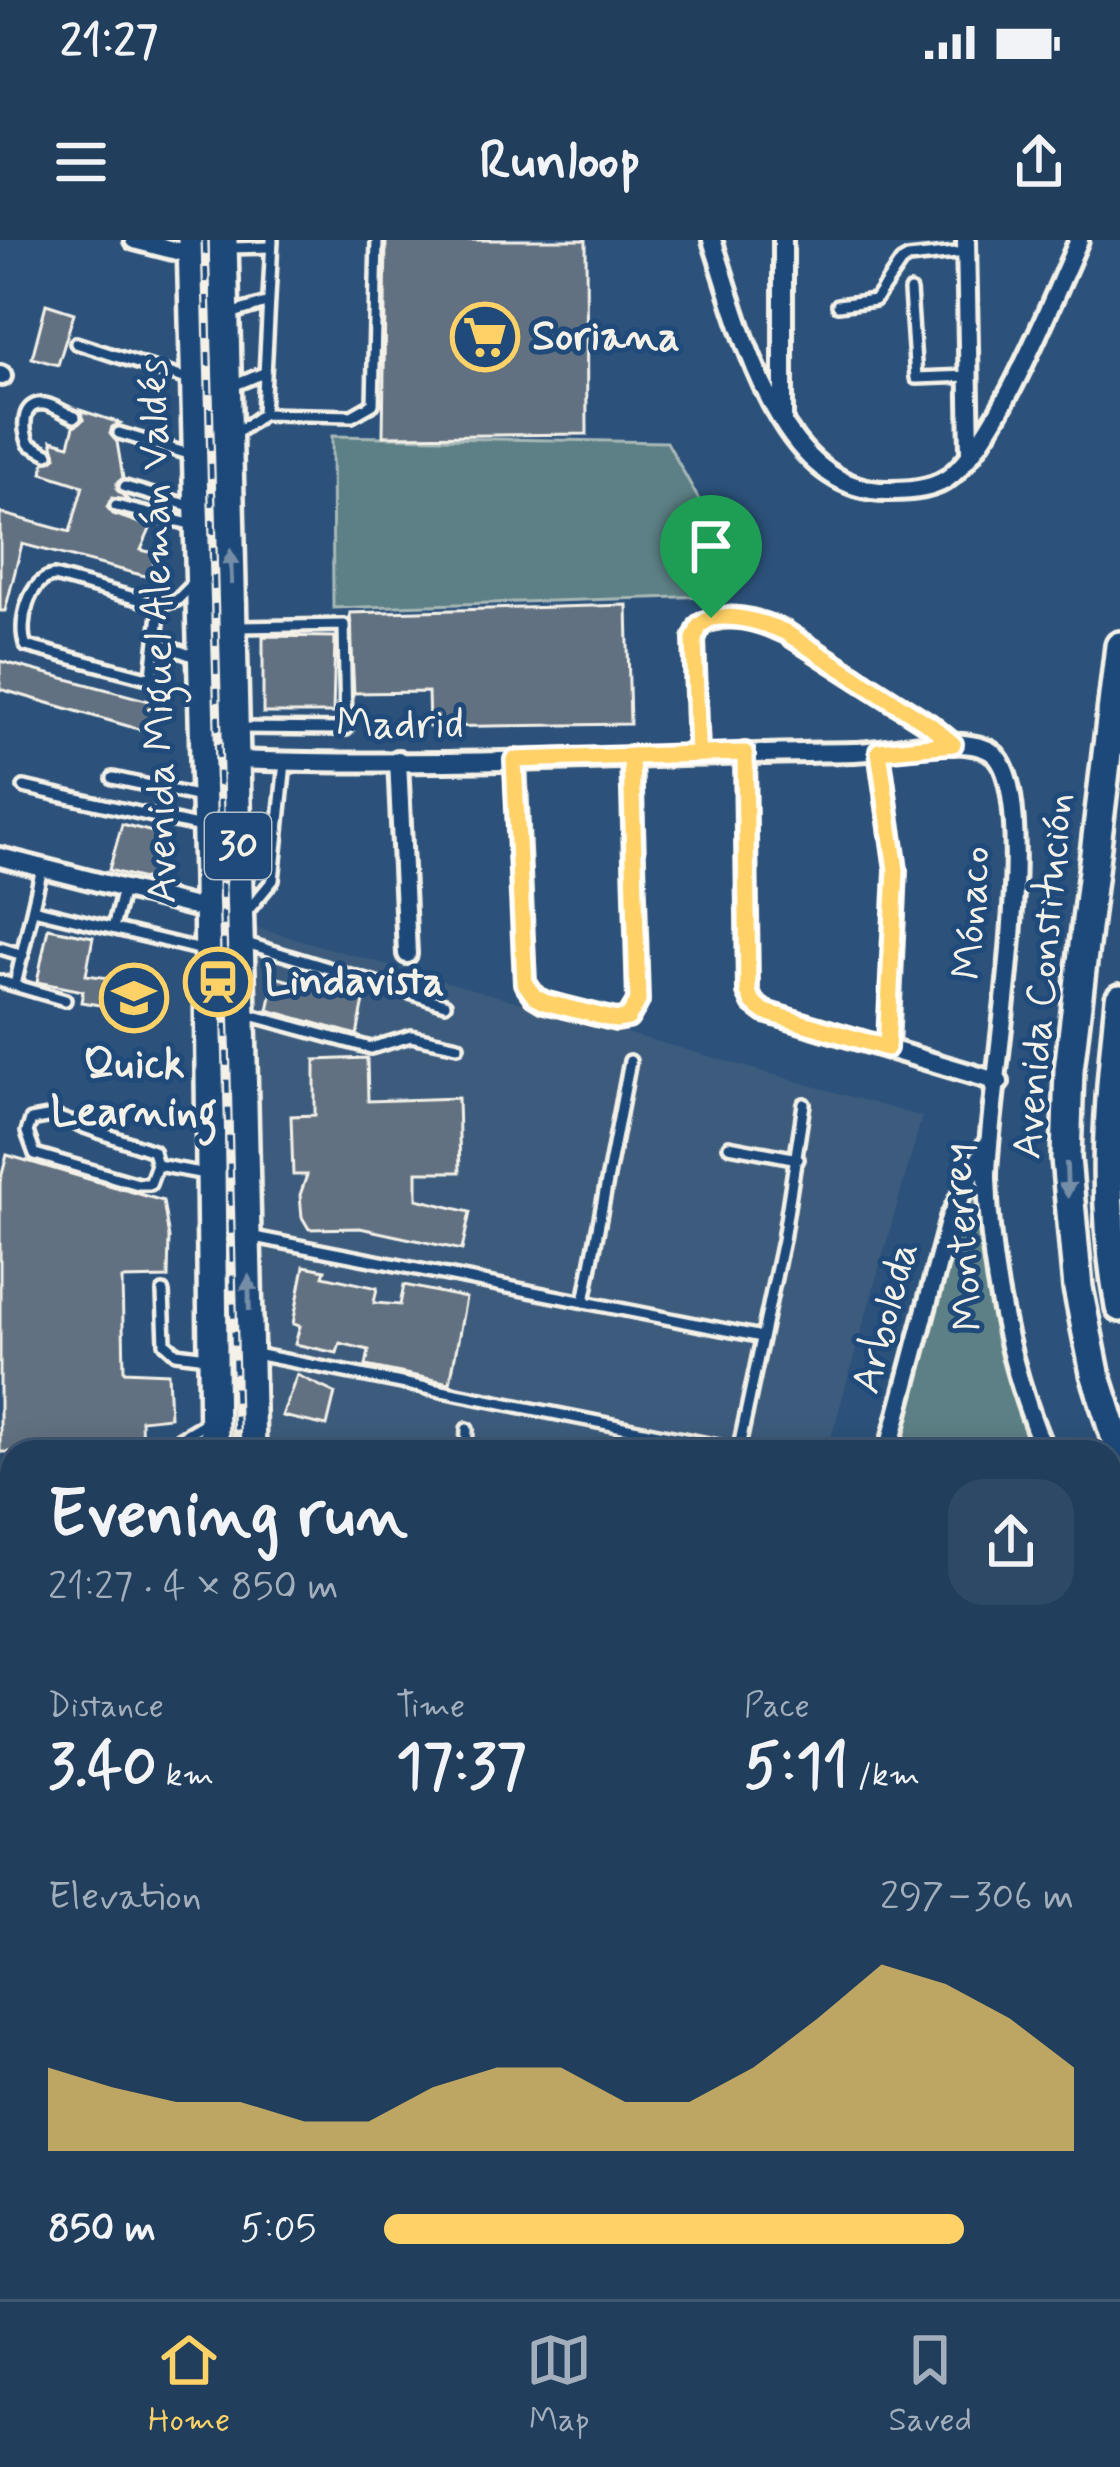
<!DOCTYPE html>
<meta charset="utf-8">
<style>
:root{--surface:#213e5c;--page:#2d4965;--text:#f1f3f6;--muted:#a2aebb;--line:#3e5772;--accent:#ffd166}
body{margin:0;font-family:Mynerve,sans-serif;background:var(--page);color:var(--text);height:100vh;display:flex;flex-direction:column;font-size:45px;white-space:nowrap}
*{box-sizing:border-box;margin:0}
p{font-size:39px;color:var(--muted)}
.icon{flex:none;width:66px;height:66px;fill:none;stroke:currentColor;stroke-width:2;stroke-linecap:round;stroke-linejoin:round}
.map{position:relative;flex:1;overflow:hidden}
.sheet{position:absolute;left:0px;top:1200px;width:1122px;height:861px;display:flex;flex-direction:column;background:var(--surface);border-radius:36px 36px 0 0;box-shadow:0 6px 30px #0003,0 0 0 3px var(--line)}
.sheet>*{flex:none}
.pin{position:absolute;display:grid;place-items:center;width:102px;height:102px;color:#fff;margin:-123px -51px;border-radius:50% 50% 50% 0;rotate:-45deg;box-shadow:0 0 12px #0007}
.pin .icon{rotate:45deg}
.round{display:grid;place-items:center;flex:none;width:126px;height:126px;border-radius:36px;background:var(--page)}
.overview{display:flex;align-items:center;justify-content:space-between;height:204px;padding:0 48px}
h1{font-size:66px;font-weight:800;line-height:90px}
.metrics{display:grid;grid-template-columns:repeat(3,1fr);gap:18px;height:204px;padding:12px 48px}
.metrics div{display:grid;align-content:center}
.metrics b{font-size:60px;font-weight:800}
.metrics small{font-size:33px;font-weight:400}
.metrics p{font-size:33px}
.chart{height:336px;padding:24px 48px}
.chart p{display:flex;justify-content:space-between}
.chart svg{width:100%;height:216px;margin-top:12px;fill:var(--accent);opacity:.7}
ul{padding:0 48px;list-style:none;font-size:39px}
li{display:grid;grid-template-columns:192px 144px 1fr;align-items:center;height:90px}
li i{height:30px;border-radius:15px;background:var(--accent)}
.status{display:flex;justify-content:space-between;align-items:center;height:84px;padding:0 60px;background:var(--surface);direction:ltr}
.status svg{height:33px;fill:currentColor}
header{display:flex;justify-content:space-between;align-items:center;height:156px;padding:0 48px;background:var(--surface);font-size:54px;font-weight:800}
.dock{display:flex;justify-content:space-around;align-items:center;height:168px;border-top:3px solid var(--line);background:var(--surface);font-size:33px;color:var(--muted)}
.dock a{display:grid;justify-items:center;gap:6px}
.dock .selected{color:var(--accent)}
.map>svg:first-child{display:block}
</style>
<div class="status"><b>21:27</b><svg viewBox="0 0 49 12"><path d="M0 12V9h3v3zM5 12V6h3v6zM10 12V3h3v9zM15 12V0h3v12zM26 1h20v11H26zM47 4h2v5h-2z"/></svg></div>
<header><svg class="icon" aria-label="menu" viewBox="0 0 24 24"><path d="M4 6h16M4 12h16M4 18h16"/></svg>Runloop<svg class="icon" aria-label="share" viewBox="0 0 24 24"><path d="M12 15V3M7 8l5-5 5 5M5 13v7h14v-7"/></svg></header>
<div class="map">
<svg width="1120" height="2059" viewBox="0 0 1120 2059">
<rect width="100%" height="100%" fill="#2c527b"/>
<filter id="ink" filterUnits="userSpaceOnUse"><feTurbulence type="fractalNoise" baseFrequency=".00833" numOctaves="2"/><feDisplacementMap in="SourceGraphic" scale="24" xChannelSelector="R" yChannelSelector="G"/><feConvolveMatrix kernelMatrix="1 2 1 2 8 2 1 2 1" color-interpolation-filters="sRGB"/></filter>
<g filter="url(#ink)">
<g fill="#3c5b7d">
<polygon points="219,677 922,877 827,1212 233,1212"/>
<polygon points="0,1575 12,1578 12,2049 201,2049 200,2059 0,2059"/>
</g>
<g fill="#5c8085" stroke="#a8b8b6" stroke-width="3">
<polygon points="332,196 667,202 704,269 710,356 333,368"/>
<path d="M970 952 974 953C987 1040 993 1135 1037 1212H897L963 961Z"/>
<polygon points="1110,2044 1120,2047 1120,2059 1063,2059 1066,2049 1110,2049"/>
<polygon points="755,2049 874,2049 871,2059 752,2059"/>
</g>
<g fill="#627181" stroke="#f4f1e8" stroke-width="3">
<polygon points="386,0 586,0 587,194 383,196"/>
<polygon points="46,64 74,73 58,125 32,118"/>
<polygon points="80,170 120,183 112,187 110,194 117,202 123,238 117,243 117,250 128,260 112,258 107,267 113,274 151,287 141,310 154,313 153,338 22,304 5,371 0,371 0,273 70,292 83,246 42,233 45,222 56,217 52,200 69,205 74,186 84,179"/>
<polygon points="627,365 630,484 429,487 428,452 354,453 350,373"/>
<polygon points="263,396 335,397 333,473 263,473"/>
<polygon points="0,421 157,463 152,493 0,449"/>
<polygon points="122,584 164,595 151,641 109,630"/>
<polygon points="48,688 93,697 86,735 117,739 116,748 143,751 142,772 81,762 83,751 37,742"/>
<polygon points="275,737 364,761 357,795 268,770"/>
<polygon points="367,818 368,861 458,858 460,932 417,932 417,959 470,972 462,1010 360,988 309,989 302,977 300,955 307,935 293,935 291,876 315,875 315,820"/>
<polygon points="7,915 163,961 169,998 168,1038 122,1039 124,1131 168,1133 170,1177 141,1180 142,1212 0,1212 0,942"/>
<polygon points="304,1026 325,1030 323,1036 377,1048 374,1063 400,1065 404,1045 466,1058 450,1143 366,1126 369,1110 340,1103 337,1113 295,1104 300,1086 293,1084"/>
<polygon points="297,1135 335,1153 327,1186 282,1176"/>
</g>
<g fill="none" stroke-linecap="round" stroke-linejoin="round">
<defs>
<g id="service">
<polyline points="229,8 271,7"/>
<polyline points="910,51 916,138 969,136"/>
<polyline points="838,65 875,60 901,22 908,18 966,12"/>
<polyline points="230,74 266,63"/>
<polyline points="76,103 190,140"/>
<polyline points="230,147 264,133"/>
<polyline points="263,174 272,0"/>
<polyline points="119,193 192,215"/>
<polyline points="235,194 263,174 352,176 373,164 377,0"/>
<path d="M48 214 29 204C23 190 20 161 45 164 55 166 67 174 75 177"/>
<polyline points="125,247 194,267"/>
<polyline points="116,266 194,285"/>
<path d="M54 336 160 365 152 435 144 437 26 406C17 385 29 338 54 336Z"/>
<polyline points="160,365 177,360 191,346"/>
<polyline points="158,403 198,418"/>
<polyline points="237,488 346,489 344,385 238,387"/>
<polyline points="113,538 201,557"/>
<polyline points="24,547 201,587"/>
<polyline points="33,669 202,710"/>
<polyline points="245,674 273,640 285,522"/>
<polyline points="113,688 123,649"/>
<polyline points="243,702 445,764"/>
<polyline points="0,708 23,715"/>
<polyline points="0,741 65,760"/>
<polyline points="15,745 42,628"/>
<polyline points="243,773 371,808 411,796 458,806"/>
<polygon points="53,876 153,911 157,925 150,944 138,944 35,914 27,892 31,880"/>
<polyline points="729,906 798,919"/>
<polyline points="157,925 205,934"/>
<polyline points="249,996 762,1097"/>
<polyline points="163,1052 165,1103 176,1113 207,1117"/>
<polyline points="584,1062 630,821"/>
<polyline points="255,1114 739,1210"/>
<polyline points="174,1212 180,1198 209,1181"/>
<polyline points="466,1212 467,1189"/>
<polyline points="738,1212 783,1000 804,864"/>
<polyline points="0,1593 12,1596"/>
<polyline points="0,1733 12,1736"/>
<polyline points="0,1883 12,1887"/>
<polyline points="0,2018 12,2021"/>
<polyline points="32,2059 34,2049"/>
<polyline points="578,2059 581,2049"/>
</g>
<g id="minor">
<polyline points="134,0 192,15"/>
<path d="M712 0C741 85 777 255 891 251 912 251 936 249 952 235 1001 192 1051 62 1079 0"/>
<polyline points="783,0 783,179"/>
<polyline points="966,0 970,212"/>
<polyline points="0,135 2,136"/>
<polyline points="879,511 896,630 888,808"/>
<path d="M698 513 694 399 700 385C727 370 758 380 785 392L930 485 953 504"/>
<polyline points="745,513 748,752 753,763 765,772 999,842"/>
<path d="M236 520C442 528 649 515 855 512 890 511 960 494 990 511 1048 544 986 868 987 938 990 1034 1008 1123 1045 1212"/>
<polyline points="398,520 407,714"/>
<polyline points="515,520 525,743 534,756 544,762 616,780 628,778 638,761 631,516"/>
<polyline points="0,617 207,670"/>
<polyline points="888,1212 950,978 986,906"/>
<polyline points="1110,1323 1115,1331"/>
<polyline points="695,2049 740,2059"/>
<polyline points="881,2059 884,2049"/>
</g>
<g id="secondary">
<polyline points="0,1515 12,1518"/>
<polyline points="0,1547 12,1550"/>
<polyline points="1110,1839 1120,1841"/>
</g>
<g id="trunk">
<polyline points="192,0 208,638 214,1212"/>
<polyline points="223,0 251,1212"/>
<polyline points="1120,406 1069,830 1066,918 1078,1048 1095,1133 1120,1212"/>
<path d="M1120 759C1109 870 1100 956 1120 1067"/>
<polyline points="1111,1810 1120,1812"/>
<polyline points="231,2049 232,2059"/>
<polyline points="277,2049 278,2059"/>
</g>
</defs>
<use href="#service" stroke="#f4f1e8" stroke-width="18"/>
<use href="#minor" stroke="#f4f1e8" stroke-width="26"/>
<use href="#secondary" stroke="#f4f1e8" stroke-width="33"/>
<use href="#trunk" stroke="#f4f1e8" stroke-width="36"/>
<use href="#service" stroke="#1f4a7a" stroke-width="9"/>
<use href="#minor" stroke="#1f4a7a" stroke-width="16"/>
<use href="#secondary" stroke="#1f4a7a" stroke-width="24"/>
<use href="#trunk" stroke="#1f4a7a" stroke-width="27"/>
<defs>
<g id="rail">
<polyline points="205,0 237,1212"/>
<polyline points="257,2049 258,2059"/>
</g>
</defs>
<use href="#rail" stroke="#f4f1e8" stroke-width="9"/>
<use href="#rail" stroke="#1f4a7a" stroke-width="4.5" stroke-dasharray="14" stroke-linecap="butt"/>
</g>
<defs><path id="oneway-solid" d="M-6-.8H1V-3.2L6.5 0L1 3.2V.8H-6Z" transform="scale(3)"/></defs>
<g fill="#748da6">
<use href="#oneway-solid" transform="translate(231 327) rotate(-92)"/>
<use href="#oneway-solid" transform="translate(1067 940) rotate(88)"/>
<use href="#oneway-solid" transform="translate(249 1053) rotate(-91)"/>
</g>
</g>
<g fill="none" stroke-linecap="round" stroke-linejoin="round" filter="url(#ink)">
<defs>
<path id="route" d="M711 378 700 385 694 399 698 514 514 520 525 743 534 756 544 762 616 780 628 778 638 761 631 516 745 513 748 752 753 763 765 772 887 808 896 630 879 511 953 504 930 485 785 392C762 382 736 374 711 378"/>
</defs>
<use href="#route" stroke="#fff" stroke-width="24"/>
<use href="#route" stroke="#ffd166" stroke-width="15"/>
</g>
<defs>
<symbol id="supermarket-ring" viewBox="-11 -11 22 22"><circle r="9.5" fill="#1f4a7a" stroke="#ffd166" stroke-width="1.5"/><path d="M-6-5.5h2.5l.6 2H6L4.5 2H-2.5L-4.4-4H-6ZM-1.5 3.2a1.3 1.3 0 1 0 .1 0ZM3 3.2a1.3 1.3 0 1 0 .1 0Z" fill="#ffd166"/></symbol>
<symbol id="station-ring" viewBox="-11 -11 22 22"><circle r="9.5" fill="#1f4a7a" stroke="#ffd166" stroke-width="1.5"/><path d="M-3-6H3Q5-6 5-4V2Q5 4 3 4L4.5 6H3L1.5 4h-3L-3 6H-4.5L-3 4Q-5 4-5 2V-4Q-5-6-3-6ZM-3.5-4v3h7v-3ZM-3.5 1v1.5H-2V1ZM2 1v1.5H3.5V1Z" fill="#ffd166"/></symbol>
<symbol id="school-ring" viewBox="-11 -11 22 22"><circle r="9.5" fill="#1f4a7a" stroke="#ffd166" stroke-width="1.5"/><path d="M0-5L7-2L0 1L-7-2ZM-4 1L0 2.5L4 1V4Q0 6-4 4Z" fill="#ffd166"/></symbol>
</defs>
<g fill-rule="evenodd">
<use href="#supermarket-ring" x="447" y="59" width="76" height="76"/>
<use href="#station-ring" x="180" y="704" width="76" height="76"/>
<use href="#school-ring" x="96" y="720" width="76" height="76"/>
</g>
<g text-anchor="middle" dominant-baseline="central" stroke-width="10" stroke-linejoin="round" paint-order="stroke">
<rect fill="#1f4a7a" stroke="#b4bfc7" stroke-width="3" x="205" y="573" width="66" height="66" rx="9"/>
<g font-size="39" font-weight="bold" fill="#f4f1e8">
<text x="238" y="606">30</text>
</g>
<g font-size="42" font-weight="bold" fill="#f4f1e8" stroke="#1f4a7a" text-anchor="start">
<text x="532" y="97">Soriana</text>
<text x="264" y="742">Lindavista</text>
<text x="134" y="825" text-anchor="middle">Quick<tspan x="134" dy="48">Learning</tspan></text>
</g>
<g font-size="42" fill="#f4f1e8" stroke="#1f4a7a">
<text transform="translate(159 391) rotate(-91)">Avenida Miguel Alemán Valdés</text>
<text x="400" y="485">Madrid</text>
<text transform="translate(973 673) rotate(-86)">Mónaco</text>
<text transform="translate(1044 736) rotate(-85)">Avenida Constitución</text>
<text transform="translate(964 997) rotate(-94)">Monterrey</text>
<text transform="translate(886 1078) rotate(-75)">Arboleda</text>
</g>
</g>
</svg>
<div class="pin" style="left:711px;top:378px;background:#1e9e55"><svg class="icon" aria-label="arrive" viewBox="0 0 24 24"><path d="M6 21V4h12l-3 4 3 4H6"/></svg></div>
<section class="sheet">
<div class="overview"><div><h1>Evening run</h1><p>21:27 · 4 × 850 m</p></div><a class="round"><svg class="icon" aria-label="share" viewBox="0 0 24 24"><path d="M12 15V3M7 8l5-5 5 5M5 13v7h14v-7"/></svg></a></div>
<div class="metrics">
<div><p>Distance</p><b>3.40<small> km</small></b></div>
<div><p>Time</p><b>17:37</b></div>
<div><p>Pace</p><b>5:11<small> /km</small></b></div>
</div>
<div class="chart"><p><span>Elevation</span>297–306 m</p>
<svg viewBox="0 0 160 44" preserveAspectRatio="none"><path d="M0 44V27L10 31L20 34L30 34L40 38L50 38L60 31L70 27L80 27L90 34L100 34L110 27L120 17L130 6L140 10L150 17L160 27V44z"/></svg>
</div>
<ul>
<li><b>850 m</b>5:05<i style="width:84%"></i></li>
</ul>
</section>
</div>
<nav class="dock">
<a class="selected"><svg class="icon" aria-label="home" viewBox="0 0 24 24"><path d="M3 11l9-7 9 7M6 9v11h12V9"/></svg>Home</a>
<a><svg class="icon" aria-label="map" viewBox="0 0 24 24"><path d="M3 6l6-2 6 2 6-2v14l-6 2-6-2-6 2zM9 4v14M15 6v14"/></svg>Map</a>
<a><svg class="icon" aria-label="saved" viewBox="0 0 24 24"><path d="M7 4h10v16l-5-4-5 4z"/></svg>Saved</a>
</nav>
